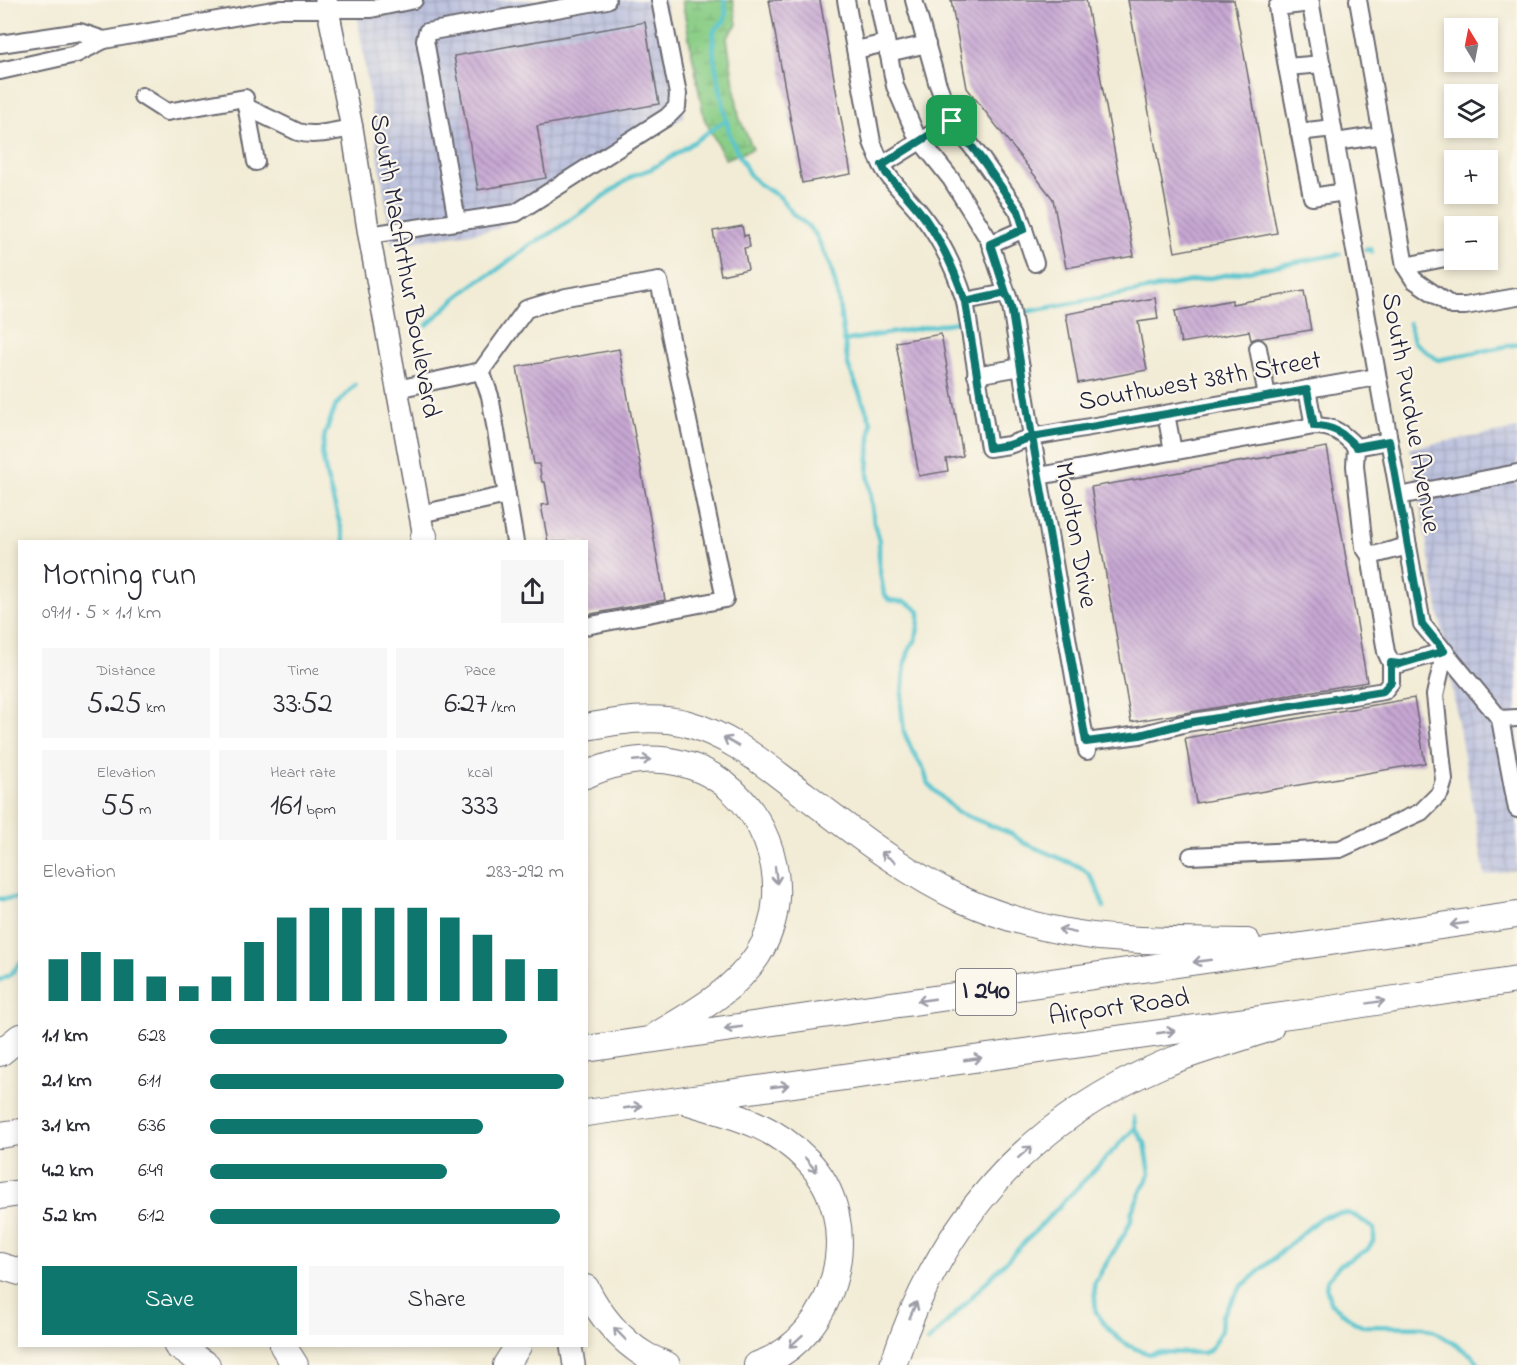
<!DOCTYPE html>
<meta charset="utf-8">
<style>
:root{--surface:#fff;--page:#f7f7f7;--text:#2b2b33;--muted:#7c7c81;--accent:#0f766e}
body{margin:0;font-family:"Indie Flower",sans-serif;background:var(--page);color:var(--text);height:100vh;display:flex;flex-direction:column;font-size:22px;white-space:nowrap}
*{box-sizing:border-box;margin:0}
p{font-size:20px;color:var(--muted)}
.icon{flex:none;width:33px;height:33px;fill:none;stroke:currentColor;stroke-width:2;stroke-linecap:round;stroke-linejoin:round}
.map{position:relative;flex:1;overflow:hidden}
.sheet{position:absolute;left:18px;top:540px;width:570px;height:807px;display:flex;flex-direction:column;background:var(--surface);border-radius:0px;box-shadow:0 3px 9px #0003}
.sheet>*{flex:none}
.needle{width:39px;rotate:350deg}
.buttons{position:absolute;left:1444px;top:18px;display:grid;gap:12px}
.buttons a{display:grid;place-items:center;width:54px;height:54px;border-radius:0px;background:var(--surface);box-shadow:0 3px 9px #0003;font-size:30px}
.pin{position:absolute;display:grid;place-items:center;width:51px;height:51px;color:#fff;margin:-26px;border-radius:12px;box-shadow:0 3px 9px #0006}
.round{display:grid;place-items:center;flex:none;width:63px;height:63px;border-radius:0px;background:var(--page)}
.head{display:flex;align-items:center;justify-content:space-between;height:102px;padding:0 24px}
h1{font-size:33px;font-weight:600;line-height:45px}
.figures{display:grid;grid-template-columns:repeat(3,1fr);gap:9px;height:102px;padding:6px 24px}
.figures div{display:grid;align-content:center;border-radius:0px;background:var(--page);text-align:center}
.figures b{font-size:30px;font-weight:600}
.figures small{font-size:16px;font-weight:400}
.figures p{font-size:16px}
.chart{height:168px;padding:12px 24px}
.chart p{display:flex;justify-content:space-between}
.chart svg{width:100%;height:108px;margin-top:6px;stroke:var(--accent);stroke-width:6}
.action{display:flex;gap:12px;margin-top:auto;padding:12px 24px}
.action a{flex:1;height:69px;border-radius:0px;background:var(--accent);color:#fff;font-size:24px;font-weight:600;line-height:69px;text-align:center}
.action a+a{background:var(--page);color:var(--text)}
ul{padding:0 24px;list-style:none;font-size:20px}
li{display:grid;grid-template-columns:96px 72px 1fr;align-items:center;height:45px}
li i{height:15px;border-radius:8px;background:var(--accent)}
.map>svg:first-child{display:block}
</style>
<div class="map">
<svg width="1517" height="1365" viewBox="0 0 1517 1365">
<defs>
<pattern id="industrial-grid" width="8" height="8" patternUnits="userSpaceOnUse" patternTransform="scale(1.5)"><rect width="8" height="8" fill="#bec3de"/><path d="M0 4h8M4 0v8" fill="none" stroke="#a3a7bf"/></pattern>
<pattern id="wetland-marsh" width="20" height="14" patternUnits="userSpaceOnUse" patternTransform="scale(1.5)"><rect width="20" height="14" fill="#8acd86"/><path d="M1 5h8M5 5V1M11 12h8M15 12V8" fill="none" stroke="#77b075"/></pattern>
<pattern id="building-back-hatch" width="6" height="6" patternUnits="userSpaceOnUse" patternTransform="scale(1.5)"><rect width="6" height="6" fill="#c7a7d3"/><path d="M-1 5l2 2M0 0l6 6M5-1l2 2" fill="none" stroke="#a188ac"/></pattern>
</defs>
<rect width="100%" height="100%" fill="#fbf7ec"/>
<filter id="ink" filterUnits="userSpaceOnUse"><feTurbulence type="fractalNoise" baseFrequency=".0167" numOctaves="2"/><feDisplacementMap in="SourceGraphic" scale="12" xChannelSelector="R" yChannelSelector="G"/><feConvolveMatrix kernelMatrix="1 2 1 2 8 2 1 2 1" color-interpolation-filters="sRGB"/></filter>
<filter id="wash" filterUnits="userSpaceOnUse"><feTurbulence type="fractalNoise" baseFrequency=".008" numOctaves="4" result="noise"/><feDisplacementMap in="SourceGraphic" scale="24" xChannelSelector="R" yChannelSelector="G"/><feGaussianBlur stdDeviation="1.35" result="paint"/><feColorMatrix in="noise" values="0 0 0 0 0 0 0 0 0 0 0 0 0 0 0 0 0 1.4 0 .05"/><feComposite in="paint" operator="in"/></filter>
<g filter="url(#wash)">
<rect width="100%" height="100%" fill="#f2ecd6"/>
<g fill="url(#industrial-grid)">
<polygon points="355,0 665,0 684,117 497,229 392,245"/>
<polygon points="1517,429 1517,870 1485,876 1410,448"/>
</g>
<polygon fill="url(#wetland-marsh)" stroke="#567860" stroke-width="1.5" points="682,0 733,0 737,24 727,38 739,117 753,149 725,159 704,118"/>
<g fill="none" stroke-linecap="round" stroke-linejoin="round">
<g stroke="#58c5cf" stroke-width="4.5">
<polyline points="724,0 726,14 724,21 715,29 713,35 714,59 730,137 749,174 759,184 780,197 793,214 807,225 816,235 831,268 837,291 848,365 871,422 868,473 874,523 879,541 879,566 884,594 889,600 905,602 913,606 919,612 919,621 916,640 910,647 905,664 901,705 904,732 912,750 924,770 928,784 957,812 1012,834 1024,843 1080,867 1089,874 1096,886 1104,907"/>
<polyline points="1365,250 1371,249 1372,252"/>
<polyline points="1025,312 1340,254"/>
<polyline points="1409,323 1414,342 1438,360 1517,344"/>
<polyline points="427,325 454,300 478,281 493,273 530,245 553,232 634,175 651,169 670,158 726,120"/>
<polyline points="843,341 957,322"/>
<polyline points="345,542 327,478 322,453 325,434 336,405 355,385"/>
<polyline points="0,899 20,898"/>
<polyline points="0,980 11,974 20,963"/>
<path d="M1134 1117 1135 1128 1145 1143 1150 1173 1131 1213V1220L1126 1231 1094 1284 1096 1312 1110 1331 1118 1338 1129 1346 1149 1354 1157 1352 1203 1353 1209 1351 1221 1331 1222 1316 1241 1287 1320 1218C1347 1209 1352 1212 1374 1229V1240L1367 1250 1341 1264 1328 1279 1326 1286 1330 1302 1354 1322 1365 1326 1424 1327 1437 1333 1473 1356 1479 1365"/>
<polyline points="928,1342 1135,1128"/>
</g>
</g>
<g id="blocks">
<g fill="url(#building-back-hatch)">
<polygon points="769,0 820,0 851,174 802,183"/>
<polygon points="951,0 1086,0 1134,256 1066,268 1053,199 967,88"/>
<polygon points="1128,0 1234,0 1277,233 1175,252"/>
<polygon points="645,22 659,104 537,126 546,178 478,190 454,56"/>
<polygon points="742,226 744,236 748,235 750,247 744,248 748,269 721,275 713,231"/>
<polygon points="1304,291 1311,330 1262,338 1257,338 1251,340 1249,331 1181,343 1175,311 1232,300 1232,304"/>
<polygon points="1155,298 1158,319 1138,322 1147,370 1078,383 1066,314"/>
<polygon points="941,334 963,456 946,459 948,471 919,476 896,342"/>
<polygon points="619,349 665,600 586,615 586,542 548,542 541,505 549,504 545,482 542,482 539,464 534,464 517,367"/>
<polygon points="1327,447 1367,682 1131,722 1091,487"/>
<polygon points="1414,698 1425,763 1196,803 1185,738"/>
</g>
</g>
</g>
<g filter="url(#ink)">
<use href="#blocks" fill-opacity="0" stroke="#6b6971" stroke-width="1.5"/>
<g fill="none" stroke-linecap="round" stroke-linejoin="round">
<defs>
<g id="minor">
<path d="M846 0 872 142C876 152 880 163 886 172 896 188 913 202 924 218 943 243 956 272 965 301L989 448 1009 445 1032 437 1377 377"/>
<polyline points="878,0 895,86 916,135 951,179 989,240 1011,306 1032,437 1087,751"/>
<polyline points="914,0 937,82 952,121"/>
<polyline points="1310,0 1422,624 1500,719 1517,809"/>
<polyline points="1358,0 1405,266 1414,280 1452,306 1465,306 1517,297"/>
<polyline points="1311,3 1277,7 1287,67 1312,197 1344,192"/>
<polyline points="0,44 80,32 104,40"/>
<polyline points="856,50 886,43"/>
<polyline points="888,53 927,44"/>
<polyline points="1287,67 1322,64"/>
<polyline points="0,71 76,54 104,40 279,9 371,9 414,0"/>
<polyline points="142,96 167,112 245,98 256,162"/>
<path d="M246 107 298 132C315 137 334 131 352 128"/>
<polyline points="1299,132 1333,128"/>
<polyline points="1336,142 1382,135"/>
<polyline points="882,165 952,121 983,161 1018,211 1035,263"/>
<polyline points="457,221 425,40 427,32 607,0"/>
<polyline points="369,235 516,213 667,117 677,107 678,94 660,0"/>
<polyline points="990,244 1024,229"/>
<polyline points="1405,266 1455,256"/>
<polyline points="965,301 1006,293"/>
<polyline points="1258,348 1267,396"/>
<polyline points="481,371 490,396 515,542"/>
<polyline points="976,375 1021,367"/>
<polyline points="397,389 481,371 526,309 566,297 659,281 725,599 586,626"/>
<polyline points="1307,389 1314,426"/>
<polyline points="1166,414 1173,451"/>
<polyline points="1356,447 1355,466 1364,547 1370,556 1408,546"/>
<path d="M1039 476 1314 426C1333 426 1343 433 1356 447L1389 441"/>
<polyline points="1399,496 1517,473"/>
<polyline points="420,514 507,495"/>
<polyline points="1500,719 1517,718"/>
<polyline points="1086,742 1140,735 1187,723 1384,691 1391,682 1391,663"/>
<polyline points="1191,856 1340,849 1421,812 1440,793 1444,780 1435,695 1445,651 1400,664 1391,663 1386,652 1370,556"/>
</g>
<g id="major">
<polyline points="326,0 352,128 369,235 425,542"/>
<polyline points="571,1346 574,1365"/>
</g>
<g id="highway">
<polyline points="423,542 424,536"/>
<path d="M586 727C619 721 652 715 685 723 733 736 766 766 805 795 855 833 905 873 963 900 1013 922 1070 936 1125 939 1165 942 1207 941 1247 942"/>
<path d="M586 775C615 762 648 755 680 763 762 782 803 886 757 956 733 992 693 1013 657 1035"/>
<polyline points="586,1049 1517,915"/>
<polyline points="0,1053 20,1037"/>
<path d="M689 1102C735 1116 772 1124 807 1160 867 1221 838 1338 757 1365"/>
<polyline points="586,1113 1318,1011 1517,980"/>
<polyline points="0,1135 20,1132"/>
<polyline points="0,1196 20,1193"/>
<polyline points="0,1266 20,1272"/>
<path d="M586 1288C599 1314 620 1340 645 1355 652 1359 660 1362 667 1365"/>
<polyline points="177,1346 207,1365"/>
<polyline points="283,1346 295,1365"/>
<polyline points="506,1365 518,1346"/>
<path d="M893 1365C938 1226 1026 1123 1161 1065 1197 1050 1234 1041 1270 1028"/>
</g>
</defs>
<use href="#minor" stroke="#6b6971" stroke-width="20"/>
<use href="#major" stroke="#6b6971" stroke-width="24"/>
<use href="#highway" stroke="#6b6971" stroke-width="28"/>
<use href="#minor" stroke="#fff" stroke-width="16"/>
<use href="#major" stroke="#fff" stroke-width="21"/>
<use href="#highway" stroke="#fff" stroke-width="26"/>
</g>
<defs><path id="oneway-shaft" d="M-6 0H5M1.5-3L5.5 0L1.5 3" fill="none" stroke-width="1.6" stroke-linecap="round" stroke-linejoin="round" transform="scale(1.5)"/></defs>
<g stroke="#9c9ca7">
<use href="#oneway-shaft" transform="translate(731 742) rotate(-150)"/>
<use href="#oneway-shaft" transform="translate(642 760) rotate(-5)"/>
<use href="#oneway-shaft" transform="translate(888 857) rotate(-145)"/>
<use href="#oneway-shaft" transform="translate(776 875) rotate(83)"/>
<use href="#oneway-shaft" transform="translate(1459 924) rotate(172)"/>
<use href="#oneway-shaft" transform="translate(1067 931) rotate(-168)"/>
<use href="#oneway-shaft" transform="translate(1202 961) rotate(172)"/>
<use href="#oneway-shaft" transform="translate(926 1000) rotate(172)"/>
<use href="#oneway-shaft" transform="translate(1376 1002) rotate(-9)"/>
<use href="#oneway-shaft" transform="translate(733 1028) rotate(172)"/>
<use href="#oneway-shaft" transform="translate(1166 1032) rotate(-8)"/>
<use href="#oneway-shaft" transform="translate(973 1059) rotate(-8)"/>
<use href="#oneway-shaft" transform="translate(780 1086) rotate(-8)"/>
<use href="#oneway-shaft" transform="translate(633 1107) rotate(-8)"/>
<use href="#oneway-shaft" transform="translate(1025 1152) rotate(-41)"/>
<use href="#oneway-shaft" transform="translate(811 1165) rotate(51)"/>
<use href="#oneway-shaft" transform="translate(913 1310) rotate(-67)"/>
<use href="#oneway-shaft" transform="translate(620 1334) rotate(-134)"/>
<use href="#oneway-shaft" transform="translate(796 1341) rotate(138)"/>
</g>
</g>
<g fill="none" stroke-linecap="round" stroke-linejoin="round" filter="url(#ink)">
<defs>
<path id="route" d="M952 121 882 165 886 173C900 189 915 204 926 220 943 245 956 273 965 302L1006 293 1011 306 1032 437 1307 390 1314 426C1333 426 1343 433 1356 447L1389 441 1422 624 1444 651 1400 664 1391 663V682L1383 691 1187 723 1140 735 1086 742 1032 437 1009 445 989 448 965 302 1006 293 990 244 1024 229 1018 211 983 161 952 121"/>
</defs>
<use href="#route" stroke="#fff" stroke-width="12"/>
<use href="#route" stroke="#0f766e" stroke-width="8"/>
</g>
<g text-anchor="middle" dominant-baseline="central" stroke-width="4.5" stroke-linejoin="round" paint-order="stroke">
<rect fill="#fbf7ec" stroke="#636270" stroke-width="1.5" x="956" y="969" width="60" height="46" rx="4.5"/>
<g font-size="26" font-weight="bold" fill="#22223b">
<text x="986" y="992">I 240</text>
</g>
<g font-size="27" fill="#22223b" stroke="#fbf7ec">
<text transform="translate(404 266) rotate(80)">South MacArthur Boulevard</text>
<text transform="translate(1200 382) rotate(-10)">Southwest 38th Street</text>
<text transform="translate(1410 413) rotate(80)">South Purdue Avenue</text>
<text transform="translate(1075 535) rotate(80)">Moolton Drive</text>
<text transform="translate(1119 1008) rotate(-8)">Airport Road</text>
</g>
</g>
</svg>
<div class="buttons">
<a><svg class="needle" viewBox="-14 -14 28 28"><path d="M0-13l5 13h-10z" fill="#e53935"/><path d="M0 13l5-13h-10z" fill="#7c7c81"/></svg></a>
<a><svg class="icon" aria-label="layers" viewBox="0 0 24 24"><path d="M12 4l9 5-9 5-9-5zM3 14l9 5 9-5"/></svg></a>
<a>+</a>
<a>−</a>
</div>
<div class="pin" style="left:952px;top:121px;background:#1e9e55"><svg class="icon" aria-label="arrive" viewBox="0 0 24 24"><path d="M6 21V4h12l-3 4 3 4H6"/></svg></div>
<section class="sheet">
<div class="head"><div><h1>Morning run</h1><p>09:11 · 5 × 1.1 km</p></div><a class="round"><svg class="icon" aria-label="share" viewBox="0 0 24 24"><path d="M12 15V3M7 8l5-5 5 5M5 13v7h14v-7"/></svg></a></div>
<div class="figures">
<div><p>Distance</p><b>5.25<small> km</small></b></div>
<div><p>Time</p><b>33:52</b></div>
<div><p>Pace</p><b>6:27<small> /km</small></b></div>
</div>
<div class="figures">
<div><p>Elevation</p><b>55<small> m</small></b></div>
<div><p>Heart rate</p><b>161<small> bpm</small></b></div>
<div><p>kcal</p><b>333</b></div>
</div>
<div class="chart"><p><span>Elevation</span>283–292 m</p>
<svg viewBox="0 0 160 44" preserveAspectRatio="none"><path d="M5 44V27M15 44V24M25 44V27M35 44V34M45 44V38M55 44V34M65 44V20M75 44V10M85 44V6M95 44V6M105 44V6M115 44V6M125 44V10M135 44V17M145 44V27M155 44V31"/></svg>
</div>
<ul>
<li><b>1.1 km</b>6:28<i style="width:84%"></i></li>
<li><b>2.1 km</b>6:11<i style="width:100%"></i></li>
<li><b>3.1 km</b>6:36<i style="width:77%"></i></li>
<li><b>4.2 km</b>6:49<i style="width:67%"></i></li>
<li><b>5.2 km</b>6:12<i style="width:99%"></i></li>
</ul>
<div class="action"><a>Save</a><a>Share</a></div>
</section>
</div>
